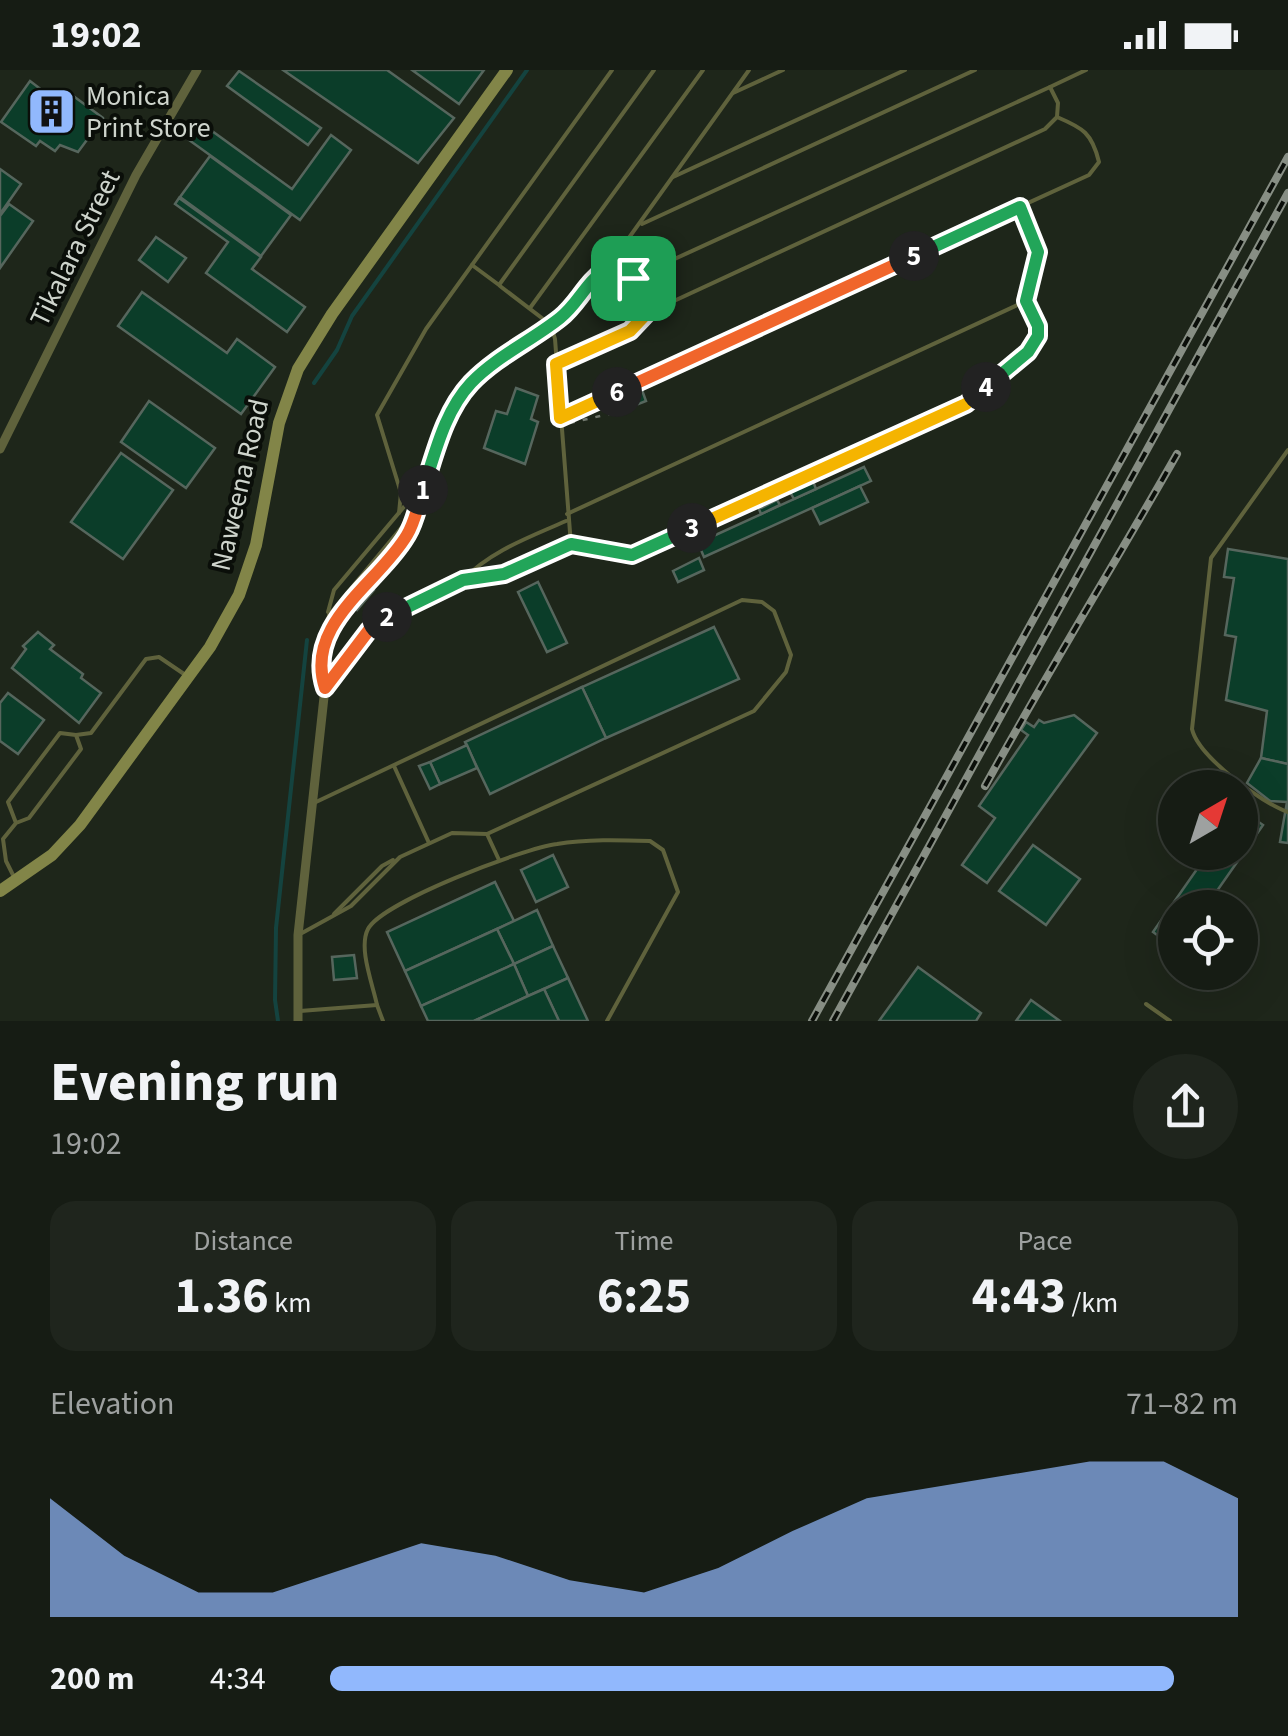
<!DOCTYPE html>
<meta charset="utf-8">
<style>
:root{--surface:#161c14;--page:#1f251d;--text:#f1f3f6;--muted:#9ea1a0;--line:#353a34;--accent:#91b8fd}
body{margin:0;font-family:"Source Sans 3",sans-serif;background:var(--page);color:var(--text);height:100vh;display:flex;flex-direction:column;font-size:38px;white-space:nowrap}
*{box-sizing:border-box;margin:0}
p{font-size:32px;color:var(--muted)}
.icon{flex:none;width:55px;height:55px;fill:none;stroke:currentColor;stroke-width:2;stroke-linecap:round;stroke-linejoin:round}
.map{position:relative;height:951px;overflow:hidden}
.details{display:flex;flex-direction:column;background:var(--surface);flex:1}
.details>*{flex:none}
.needle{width:65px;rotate:39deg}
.buttons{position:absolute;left:1158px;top:700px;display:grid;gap:20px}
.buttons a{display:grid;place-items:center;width:100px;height:100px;border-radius:50%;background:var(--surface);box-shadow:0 10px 40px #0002,0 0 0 2px var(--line);font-size:50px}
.pin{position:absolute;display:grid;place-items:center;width:85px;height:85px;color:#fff;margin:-42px;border-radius:20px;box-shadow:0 5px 15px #0006}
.km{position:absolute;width:50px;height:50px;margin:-25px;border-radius:50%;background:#222;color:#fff;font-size:28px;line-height:50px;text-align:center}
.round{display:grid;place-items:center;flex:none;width:105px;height:105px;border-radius:52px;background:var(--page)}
.overview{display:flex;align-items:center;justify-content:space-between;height:170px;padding:0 50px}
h1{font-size:55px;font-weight:700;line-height:75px}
.figures{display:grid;grid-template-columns:repeat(3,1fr);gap:15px;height:170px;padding:10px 50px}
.figures div{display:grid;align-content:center;border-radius:25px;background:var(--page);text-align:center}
.figures b{font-size:50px;font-weight:700}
.figures small{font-size:28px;font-weight:400}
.figures p{font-size:28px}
.chart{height:280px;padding:20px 50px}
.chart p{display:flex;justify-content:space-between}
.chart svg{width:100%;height:180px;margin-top:10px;fill:var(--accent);opacity:.7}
ul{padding:0 50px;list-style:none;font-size:32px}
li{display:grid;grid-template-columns:160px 120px 1fr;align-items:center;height:75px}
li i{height:25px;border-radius:12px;background:var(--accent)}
.status{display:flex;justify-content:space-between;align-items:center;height:70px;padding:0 50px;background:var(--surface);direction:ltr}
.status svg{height:28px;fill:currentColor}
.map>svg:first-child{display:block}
</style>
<div class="status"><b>19:02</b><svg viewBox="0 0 49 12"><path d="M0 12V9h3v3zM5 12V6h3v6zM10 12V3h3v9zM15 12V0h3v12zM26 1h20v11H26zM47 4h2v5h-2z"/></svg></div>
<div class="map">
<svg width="1288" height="951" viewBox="0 0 1288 951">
<rect width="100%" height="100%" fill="#1e261a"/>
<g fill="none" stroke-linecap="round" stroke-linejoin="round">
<g stroke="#14433f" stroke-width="4">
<polyline points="314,313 337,280 352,246 527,0"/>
<polyline points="278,951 275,930 276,858 307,570"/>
</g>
</g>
<g fill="#0b3d29" stroke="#56665d" stroke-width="2.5">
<polygon points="283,0 387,0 454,48 418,93"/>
<polygon points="412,0 484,0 459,34"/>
<polygon points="239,1 321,58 308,75 227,16"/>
<polygon points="30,11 64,37 72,25 103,48 104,59 95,59 78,82 60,75 55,81 40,71 36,76 1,52"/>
<polygon points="201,53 292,119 331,65 351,80 300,150 189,70"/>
<polygon points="210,86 291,145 261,186 180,127"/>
<polygon points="0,99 21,114 0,144"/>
<polygon points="179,128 261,187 252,199 305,237 287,262 206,203 228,172 175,134"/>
<polygon points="9,134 33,151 0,198 0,146"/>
<polygon points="156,167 186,188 168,212 139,190"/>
<polygon points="613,218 617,227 600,235 596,226"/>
<polygon points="142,222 227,283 237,269 275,297 241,344 118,256"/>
<polygon points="617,232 622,242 613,247 608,237"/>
<polygon points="516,318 538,326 531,349 538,352 525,394 484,378 496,341 507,344"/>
<polygon points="642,320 646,331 636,335 632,325"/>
<polygon points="149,331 215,378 186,418 121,372"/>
<polygon points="121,383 173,420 123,489 71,452"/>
<polygon points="864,397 871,411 704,487 698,473"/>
<polygon points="813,411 816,419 794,429 790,422"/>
<polygon points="860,416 868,432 820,454 812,438"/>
<polygon points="777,430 780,435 761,444 759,439"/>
<polygon points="1228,479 1288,489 1288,694 1261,688 1267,641 1226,630 1236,567 1225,565 1234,508 1224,507"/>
<polygon points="699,488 704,500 678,512 673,501"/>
<polygon points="538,512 567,573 547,582 518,522"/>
<polygon points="371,516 374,520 357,540 353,537"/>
<polygon points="714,557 739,609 606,668 582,617"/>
<polygon points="38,562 54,575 50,579 83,604 81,608 101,623 79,653 12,598 26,579 23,576"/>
<polygon points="582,617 606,668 490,724 465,672"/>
<polygon points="8,623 44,650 18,684 0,671 0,633"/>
<polygon points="1074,645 1097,663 987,813 962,795 995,748 979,736 1028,665 1021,660 1026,652 1034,657 1039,650 1044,653"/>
<polygon points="467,675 477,698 440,714 430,692"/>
<polygon points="1261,688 1288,694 1288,773 1280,772 1287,732 1270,731 1247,713"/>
<polygon points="430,692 440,714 430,719 419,696"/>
<polygon points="1240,739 1263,755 1205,838 1175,838 1175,878 1153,862 1209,782 1240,782"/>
<polygon points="1033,775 1080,809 1046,855 999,821"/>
<polygon points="553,785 568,817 536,832 521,800"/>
<polygon points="495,812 514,851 405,901 387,862"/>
<polygon points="537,840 553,876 514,894 497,859"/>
<polygon points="497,859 514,894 421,936 405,901"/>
<polygon points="553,876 568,908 528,926 514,894"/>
<polygon points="354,885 357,908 334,910 332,887"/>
<polygon points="514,894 528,926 474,951 428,951 421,936"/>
<polygon points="918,897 981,943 976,951 879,951"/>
<polygon points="568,908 588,951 559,951 544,919"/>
<polygon points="544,919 559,951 474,951 528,926"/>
<polygon points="1031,930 1060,951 1016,951"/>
</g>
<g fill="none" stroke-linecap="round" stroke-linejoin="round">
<polyline stroke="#737a70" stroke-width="2.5" stroke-dasharray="5 8" stroke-linecap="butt" points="570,353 622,341"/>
<g stroke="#5f623c" stroke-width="4">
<polyline points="1050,17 1086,0"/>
<polyline points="733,23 783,0"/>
<polyline points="673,107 905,0"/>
<polyline points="1020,137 1038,182 1026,231"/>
<polyline points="642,154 975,0"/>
<polyline points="472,195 499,215 654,0"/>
<polyline points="633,208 648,243"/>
<polyline points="500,216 551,255 555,269 571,475"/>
<polyline points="530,238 703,0"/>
<polyline points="557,294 630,261 648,243 1045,59 1057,47 1058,33 1050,17 633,208 608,197"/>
<path d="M560 348 1089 105 1099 92C1092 63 1083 58 1057 47"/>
<path d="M1288 380 1211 488 1192 659C1198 686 1261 733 1288 742"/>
<polyline points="399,443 401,423 377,345 426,259 612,0"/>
<path d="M463 510C490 481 530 467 566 451"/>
<polyline points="328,542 334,520 408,432 426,405"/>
<polyline points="328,563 404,470 416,442"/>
<polyline points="324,614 321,605 329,545 416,440 443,359 460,327 486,300 564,245 590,209 608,197 749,0"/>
<polyline points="326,618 339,605 359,572 380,551 463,510 504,505 571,475 631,485 966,333 1034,274 1038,256 1026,231 567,444"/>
<polyline points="76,665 91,663 146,589 159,587 184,604"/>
<polyline points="394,696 429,773"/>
<polyline points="487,764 499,790"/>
<polyline points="14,807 6,791 3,769 16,753 8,732 60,663 76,665 81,679 29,748 16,753"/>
<polyline points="334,844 382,796 393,790"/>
<polyline points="302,863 351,836 400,787 452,763 487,764 754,641 786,602 791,585 774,541 762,532 742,530 316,732"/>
<polyline points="1146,934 1170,951"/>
<polyline points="377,935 383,951"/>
<path d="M300 941 377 935C373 915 358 878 368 859 382 832 524 778 557 774 586 769 620 770 650 771L663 780 678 822 607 951"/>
</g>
<g stroke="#5f623c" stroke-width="9">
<polyline points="0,379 136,105 197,0"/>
<polyline points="298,951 298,865 325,618"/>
</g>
<polyline stroke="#828548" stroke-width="12" points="0,821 52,785 80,755 210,577 239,525 256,475 279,353 298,299 332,244 507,0"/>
<defs>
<g id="rail">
<path d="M985 716C1047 603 1114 495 1177 384"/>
<polyline points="812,951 1288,87"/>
<polyline points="833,951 1288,123"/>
</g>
</defs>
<use href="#rail" stroke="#878e84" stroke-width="8"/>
<use href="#rail" stroke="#0a0e09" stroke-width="4" stroke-dasharray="11" stroke-linecap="butt"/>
</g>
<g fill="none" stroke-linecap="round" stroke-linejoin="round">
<defs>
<path id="split-1" d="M423 420C435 384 444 342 471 313 497 286 531 271 560 248 579 233 584 214 608 197L633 208"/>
<path id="split-2" d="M387 547 369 560 325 618C304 553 378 514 407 465 415 452 418 435 423 420"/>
<polyline id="split-3" points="387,547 463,510 504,504 571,474 632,485 692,458"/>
<polyline id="split-4" points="692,458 966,334 986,317"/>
<polyline id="split-5" points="914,186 1020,137 1038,182 1026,231 1038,256 1038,266 1028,282 986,317"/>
<polyline id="split-6" points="617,322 914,186"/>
<polyline id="split-7" points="617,322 560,348 556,294 630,261 648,242 633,208"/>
</defs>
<use href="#split-1" stroke="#fff" stroke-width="20"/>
<use href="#split-2" stroke="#fff" stroke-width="20"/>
<use href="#split-3" stroke="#fff" stroke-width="20"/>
<use href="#split-4" stroke="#fff" stroke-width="20"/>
<use href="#split-5" stroke="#fff" stroke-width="20"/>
<use href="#split-6" stroke="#fff" stroke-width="20"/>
<use href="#split-7" stroke="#fff" stroke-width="20"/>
<use href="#split-1" stroke="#22a559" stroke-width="12"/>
<use href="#split-2" stroke="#f0652b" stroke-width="12"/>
<use href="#split-3" stroke="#22a559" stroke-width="12"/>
<use href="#split-4" stroke="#f5b400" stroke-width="12"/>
<use href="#split-5" stroke="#22a559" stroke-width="12"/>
<use href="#split-6" stroke="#f0652b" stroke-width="12"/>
<use href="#split-7" stroke="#f5b400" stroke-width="12"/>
</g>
<defs>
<symbol id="building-square" viewBox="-11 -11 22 22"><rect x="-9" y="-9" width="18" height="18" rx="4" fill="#91b8fd" stroke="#0a0e09"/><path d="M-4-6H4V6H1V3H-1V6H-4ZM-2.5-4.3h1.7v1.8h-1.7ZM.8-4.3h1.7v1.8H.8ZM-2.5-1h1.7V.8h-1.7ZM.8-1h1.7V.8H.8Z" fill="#111"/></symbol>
</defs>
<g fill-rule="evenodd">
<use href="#building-square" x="24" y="14" width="55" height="55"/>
</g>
<g text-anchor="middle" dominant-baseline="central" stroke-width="8" stroke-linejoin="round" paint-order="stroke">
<g font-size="28" fill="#ced4cc" stroke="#0a0e09" text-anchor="start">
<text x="86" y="26">Monica<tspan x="86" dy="32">Print Store</tspan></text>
</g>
<g font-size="28" fill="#ced4cc" stroke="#0a0e09">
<text transform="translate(75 178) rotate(-64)">Tikalara Street</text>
<text transform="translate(240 415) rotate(-77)">Naweena Road</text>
</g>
</g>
</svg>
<div class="buttons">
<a><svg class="needle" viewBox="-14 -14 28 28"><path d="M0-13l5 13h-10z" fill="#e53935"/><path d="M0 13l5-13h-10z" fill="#9ea1a0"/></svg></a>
<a><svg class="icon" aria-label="locate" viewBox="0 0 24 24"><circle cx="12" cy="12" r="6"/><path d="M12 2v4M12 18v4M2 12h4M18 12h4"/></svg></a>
</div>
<div class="pin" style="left:633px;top:208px;background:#1e9e55"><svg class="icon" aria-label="arrive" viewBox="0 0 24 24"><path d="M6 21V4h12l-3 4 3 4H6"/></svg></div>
<b class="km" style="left:423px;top:420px">1</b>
<b class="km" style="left:387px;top:547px">2</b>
<b class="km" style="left:692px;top:458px">3</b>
<b class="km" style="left:986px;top:317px">4</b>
<b class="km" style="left:914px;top:186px">5</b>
<b class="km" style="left:617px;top:322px">6</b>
</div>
<section class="details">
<div class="overview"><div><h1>Evening run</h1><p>19:02</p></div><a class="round"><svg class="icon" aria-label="share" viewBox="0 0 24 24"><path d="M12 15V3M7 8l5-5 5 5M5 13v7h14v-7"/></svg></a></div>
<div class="figures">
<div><p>Distance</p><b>1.36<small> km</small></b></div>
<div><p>Time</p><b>6:25</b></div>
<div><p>Pace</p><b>4:43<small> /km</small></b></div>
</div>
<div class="chart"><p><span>Elevation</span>71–82 m</p>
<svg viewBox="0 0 160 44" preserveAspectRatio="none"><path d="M0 44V15L10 29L20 38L30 38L40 32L50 26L60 29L70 35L80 38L90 32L100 23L110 15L120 12L130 9L140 6L150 6L160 15V44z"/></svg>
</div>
<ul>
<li><b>200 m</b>4:34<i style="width:93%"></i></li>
</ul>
</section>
